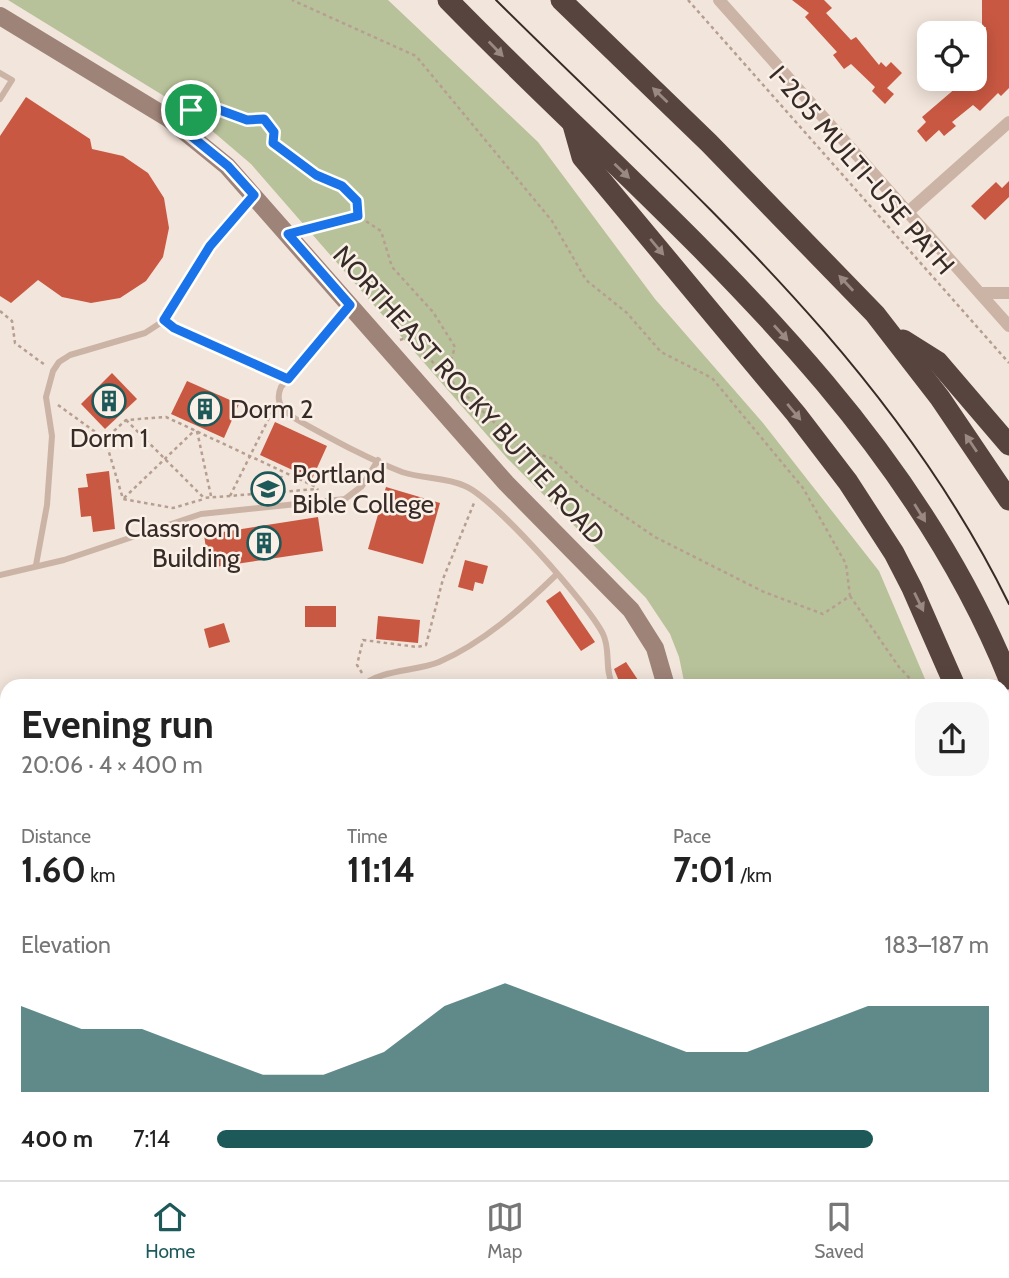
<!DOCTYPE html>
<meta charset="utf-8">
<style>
:root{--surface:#fff;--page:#f6f6f6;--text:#222;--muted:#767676;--line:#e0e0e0;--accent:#1c5958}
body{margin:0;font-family:Cabin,sans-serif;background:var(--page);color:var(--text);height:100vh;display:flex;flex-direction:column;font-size:26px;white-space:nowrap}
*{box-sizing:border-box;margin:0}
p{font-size:23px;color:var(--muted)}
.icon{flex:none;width:38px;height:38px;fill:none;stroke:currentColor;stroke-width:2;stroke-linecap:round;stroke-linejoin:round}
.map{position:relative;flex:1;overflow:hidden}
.sheet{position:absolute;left:0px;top:679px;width:1010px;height:502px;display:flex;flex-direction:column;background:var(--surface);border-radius:21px 21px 0 0;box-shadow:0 4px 18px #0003}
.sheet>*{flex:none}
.tools{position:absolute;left:917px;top:21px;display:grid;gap:14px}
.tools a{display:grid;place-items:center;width:70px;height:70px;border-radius:14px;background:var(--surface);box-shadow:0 4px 18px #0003;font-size:35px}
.pin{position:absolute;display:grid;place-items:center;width:60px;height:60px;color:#fff;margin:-30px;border:4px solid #fff;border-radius:50%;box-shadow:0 2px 7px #0007}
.round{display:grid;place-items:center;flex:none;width:74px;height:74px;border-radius:21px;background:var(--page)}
.overview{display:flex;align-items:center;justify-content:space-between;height:119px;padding:0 21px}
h1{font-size:38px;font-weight:800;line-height:52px}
.figures{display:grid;grid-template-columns:repeat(3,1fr);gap:10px;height:119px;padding:7px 21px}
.figures div{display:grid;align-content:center}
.figures b{font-size:35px;font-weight:800}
.figures small{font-size:19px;font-weight:400}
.figures p{font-size:19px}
.chart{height:196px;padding:14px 21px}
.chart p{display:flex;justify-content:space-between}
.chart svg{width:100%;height:126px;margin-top:7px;fill:var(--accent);opacity:.7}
ul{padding:0 21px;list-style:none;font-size:23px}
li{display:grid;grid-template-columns:112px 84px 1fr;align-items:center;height:52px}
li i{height:18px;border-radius:9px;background:var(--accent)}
.menu{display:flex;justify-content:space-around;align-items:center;height:98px;border-top:2px solid var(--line);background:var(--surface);font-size:19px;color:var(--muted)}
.menu a{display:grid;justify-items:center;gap:4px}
.menu .on{color:var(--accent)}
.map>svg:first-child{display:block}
</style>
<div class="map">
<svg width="1009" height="1180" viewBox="0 0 1009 1180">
<rect width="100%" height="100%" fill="#f2e5db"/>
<g fill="#b8c29a">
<polygon points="8,0 388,0 538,142 655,299 763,423 879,571 928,686 685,686 679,657 670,634 646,598 507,458 251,164 190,112"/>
<polygon points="1003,851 1006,858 1009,857 1009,1155 1003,1149"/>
<polygon points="0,867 7,867 7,1174 57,1174 56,1180 0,1180"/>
<polygon points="86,1174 216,1174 220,1180 85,1180"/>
<polygon points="257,1174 376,1174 378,1180 261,1180"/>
<polygon points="412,1174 972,1174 969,1180 414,1180"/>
</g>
<g fill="#c95842">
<polygon points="792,0 824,0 832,8 826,13 851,40 856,37 879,65 881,62 886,67 891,62 902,73 887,88 894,94 885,104 872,91 875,87 851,64 844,69 833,55 837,52 805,17 809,13"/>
<polygon points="982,0 1009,0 1009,88 1001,96 998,93 980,111 973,105 952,122 956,126 944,136 939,130 926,142 917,131 926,122 922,117 964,81 973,90 986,77 986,27 982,27"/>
<polygon points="26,97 90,139 92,149 123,156 148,173 164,198 169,228 163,257 146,281 120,298 91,303 62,297 38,280 11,303 0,296 0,136"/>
<polygon points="1009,181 1009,197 985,220 971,206 996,182 1002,188"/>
<polygon points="112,373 137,399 105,429 81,404"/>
<polygon points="187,381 239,404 224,438 171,414"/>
<polygon points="275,422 327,446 312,479 260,455"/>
<polygon points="109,471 115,529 93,532 91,516 81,517 78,488 88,487 86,474"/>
<polygon points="386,487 440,503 423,564 368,549"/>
<polygon points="318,517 323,551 209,568 204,535"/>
<polygon points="465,560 488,566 483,584 475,582 473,591 458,587"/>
<polygon points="560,591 595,642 581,651 546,601"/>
<rect x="305" y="606" width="31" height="21"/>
<polygon points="378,616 420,620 418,643 376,639"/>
<polygon points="224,623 230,642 209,648 204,629"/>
<polygon points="626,662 642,686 621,686 614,669"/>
</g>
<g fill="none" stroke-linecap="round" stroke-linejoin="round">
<g stroke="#b69e91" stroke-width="2.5" stroke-dasharray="3.5 3.5" stroke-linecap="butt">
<polyline points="688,0 1009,363"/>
<polyline points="183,110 217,109 247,120 264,119 274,133 273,143 316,175 342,186 357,201 358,216 381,231 392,267 433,312 455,347 446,376 523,450 551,458 583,488 655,537 764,592 823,614 850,596 846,564 803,488 712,378 661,352 627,313 586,280 552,221 416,56 292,0"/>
<polyline points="305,230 358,216"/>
<polyline points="0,311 12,321 15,343 45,365"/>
<polyline points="400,340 409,337 446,376"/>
<polyline points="58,405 105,439 126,420 166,417 316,487 318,490"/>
<polyline points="126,420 204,498 317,489"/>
<polyline points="197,431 211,496"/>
<polyline points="105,439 123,499 173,508 204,499"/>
<polyline points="275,492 283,473"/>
<polyline points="230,496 272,412"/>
<polyline points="124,498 195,430"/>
<polyline points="850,596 899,667 917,686"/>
<polyline points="362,673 357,665 363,640 417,647 426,645 443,579 474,503"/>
<polyline points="125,1180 128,1174 144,1180"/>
<polyline points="846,1180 846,1174"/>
</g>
<g stroke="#cbb4a6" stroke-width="6">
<polyline points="0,73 12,80 0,99"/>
<path d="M349 307 281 387C273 405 287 414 301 422 334 440 368 459 402 472 422 479 445 477 465 486 494 498 588 604 603 634 611 650 604 669 613 686"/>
<polyline points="165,320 210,246 252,197"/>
<polyline points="36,565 47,505 52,436 46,397 53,371 59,362 70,355 145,333 165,320 174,328 288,379"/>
<polyline points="0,575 64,560 201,514 345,499 362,486 378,460"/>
<path d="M363 686C377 670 418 671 439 662 483 643 522 608 556 575"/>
</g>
<g stroke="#cbb4a6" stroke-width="12">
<polyline points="719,0 1009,326"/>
<polyline points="908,212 1009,122"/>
<polyline points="980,293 1009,293"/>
<polyline points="232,1174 236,1180"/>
<polyline points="70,1180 71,1174"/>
</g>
<g stroke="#9e8378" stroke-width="18">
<polyline points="0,16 168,118 227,166 506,483 631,610 655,648 666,686"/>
<polyline points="398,1174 400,1180"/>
</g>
<g stroke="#58443e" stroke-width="21">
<path d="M448 0C652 209 897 400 1009 679"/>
<polyline points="561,0 709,143 875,314 940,398 1009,500"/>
<polyline points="573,125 582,157 796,414 848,482 894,553 912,588 955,686"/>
<polyline points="903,340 938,362 1009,445"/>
<polyline points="1003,810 1009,824"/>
</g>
<path stroke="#372b27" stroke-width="2" d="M496 0C686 189 889 359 1009 604"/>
</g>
<defs><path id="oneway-solid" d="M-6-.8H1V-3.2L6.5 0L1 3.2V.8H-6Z" transform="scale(1.75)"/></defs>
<g fill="#998982">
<use href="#oneway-solid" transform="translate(496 49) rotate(46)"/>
<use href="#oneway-solid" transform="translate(660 95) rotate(-136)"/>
<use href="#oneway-solid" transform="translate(622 171) rotate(44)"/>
<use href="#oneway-solid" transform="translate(657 247) rotate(50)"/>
<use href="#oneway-solid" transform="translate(846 283) rotate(-133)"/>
<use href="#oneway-solid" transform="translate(781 333) rotate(48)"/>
<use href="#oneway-solid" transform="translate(794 412) rotate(50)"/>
<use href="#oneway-solid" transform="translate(971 443) rotate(-124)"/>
<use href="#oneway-solid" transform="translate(920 513) rotate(58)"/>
<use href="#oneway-solid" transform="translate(919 602) rotate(64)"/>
</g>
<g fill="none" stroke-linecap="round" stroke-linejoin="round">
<defs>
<polygon id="route" points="217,109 247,120 264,119 274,132 273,143 316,175 342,186 357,201 358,216 288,234 350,305 288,379 174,328 164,320 210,246 254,195 228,166 169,118 179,110"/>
</defs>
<use href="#route" stroke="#fff" stroke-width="14"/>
<use href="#route" stroke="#1a73e8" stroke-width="9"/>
</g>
<defs>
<symbol id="building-ring" viewBox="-11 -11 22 22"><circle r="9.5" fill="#faf0e7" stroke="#1c5958" stroke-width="1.5"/><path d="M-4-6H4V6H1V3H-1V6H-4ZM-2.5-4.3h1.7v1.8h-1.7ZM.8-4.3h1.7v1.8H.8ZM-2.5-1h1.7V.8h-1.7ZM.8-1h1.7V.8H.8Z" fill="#1c5958"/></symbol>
<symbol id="university-ring" viewBox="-11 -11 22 22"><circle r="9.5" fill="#faf0e7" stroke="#1c5958" stroke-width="1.5"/><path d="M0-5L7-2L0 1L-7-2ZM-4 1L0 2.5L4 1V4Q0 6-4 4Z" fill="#1c5958"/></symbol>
</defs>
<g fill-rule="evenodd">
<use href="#building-ring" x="90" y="382" width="38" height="38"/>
<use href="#building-ring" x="186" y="390" width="38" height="38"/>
<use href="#university-ring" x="249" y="470" width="38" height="38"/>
<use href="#building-ring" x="245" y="524" width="38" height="38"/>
</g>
<g text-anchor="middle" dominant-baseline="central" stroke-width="5" stroke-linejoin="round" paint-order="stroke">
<g font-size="26" fill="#372b27" stroke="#faf0e7">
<text transform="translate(862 170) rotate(49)">I-205 MULTI-USE PATH</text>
<text transform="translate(469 395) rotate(48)">NORTHEAST ROCKY BUTTE ROAD</text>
</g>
<g font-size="26" fill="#372b27" stroke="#faf0e7" text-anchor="start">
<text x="230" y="409">Dorm 2</text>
<text x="109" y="438" text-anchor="middle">Dorm 1</text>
<text x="292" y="474">Portland<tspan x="292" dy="30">Bible College</tspan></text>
<text x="240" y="528" text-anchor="end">Classroom<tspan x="240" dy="30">Building</tspan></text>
</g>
</g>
</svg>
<div class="tools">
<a><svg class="icon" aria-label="locate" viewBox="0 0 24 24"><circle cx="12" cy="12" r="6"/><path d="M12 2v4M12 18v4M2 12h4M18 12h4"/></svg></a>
</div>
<div class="pin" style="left:191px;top:110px;background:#1e9e55"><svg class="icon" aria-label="arrive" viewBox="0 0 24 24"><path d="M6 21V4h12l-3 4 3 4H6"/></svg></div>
<section class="sheet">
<div class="overview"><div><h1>Evening run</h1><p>20:06 · 4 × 400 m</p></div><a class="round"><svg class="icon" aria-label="share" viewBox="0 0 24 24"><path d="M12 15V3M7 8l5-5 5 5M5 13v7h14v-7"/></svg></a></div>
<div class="figures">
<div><p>Distance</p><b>1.60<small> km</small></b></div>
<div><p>Time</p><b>11:14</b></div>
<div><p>Pace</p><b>7:01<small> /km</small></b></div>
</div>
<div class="chart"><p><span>Elevation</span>183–187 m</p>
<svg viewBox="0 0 160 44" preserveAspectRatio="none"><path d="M0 44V14L10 22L20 22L30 30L40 38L50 38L60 30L70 14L80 6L90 14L100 22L110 30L120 30L130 22L140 14L150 14L160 14V44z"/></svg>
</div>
<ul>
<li><b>400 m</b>7:14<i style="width:85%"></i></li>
</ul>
</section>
</div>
<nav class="menu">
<a class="on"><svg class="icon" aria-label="home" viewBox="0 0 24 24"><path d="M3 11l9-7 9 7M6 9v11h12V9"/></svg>Home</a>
<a><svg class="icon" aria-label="map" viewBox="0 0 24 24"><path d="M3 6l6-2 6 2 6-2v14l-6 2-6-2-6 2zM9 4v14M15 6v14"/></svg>Map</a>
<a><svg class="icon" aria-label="saved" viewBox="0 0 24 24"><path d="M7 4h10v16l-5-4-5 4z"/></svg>Saved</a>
</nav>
